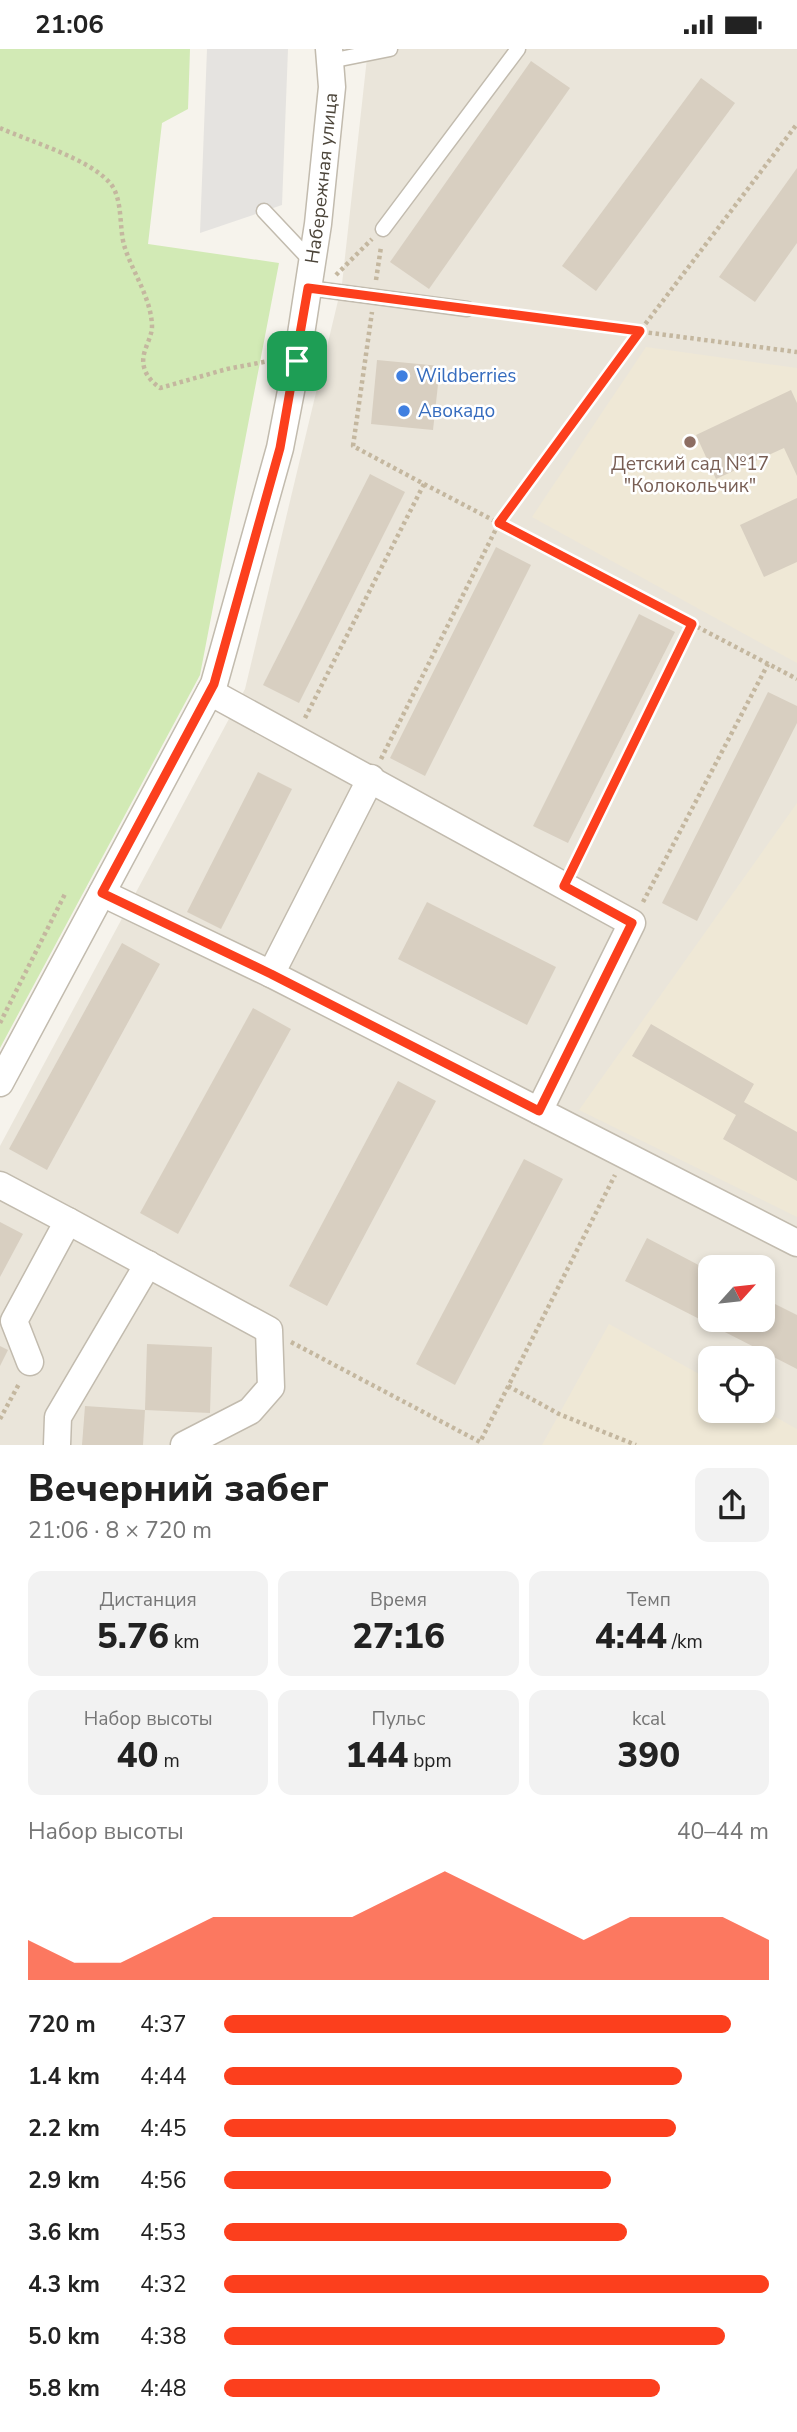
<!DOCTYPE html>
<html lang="ru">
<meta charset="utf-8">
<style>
:root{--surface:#fff;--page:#f2f2f2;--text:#222;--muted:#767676;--accent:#fc3f1d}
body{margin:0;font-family:"Nunito Sans",sans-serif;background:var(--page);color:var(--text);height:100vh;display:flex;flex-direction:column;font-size:26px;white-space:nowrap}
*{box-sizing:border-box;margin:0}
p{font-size:23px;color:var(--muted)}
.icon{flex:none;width:38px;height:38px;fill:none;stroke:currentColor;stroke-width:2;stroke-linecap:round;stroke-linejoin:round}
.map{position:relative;height:1396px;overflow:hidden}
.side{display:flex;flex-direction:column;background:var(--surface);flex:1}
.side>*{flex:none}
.needle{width:46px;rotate:63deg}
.controls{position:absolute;left:698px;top:1206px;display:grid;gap:14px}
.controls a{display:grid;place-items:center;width:77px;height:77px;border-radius:14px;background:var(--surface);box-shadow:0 4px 10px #0003;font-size:35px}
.pin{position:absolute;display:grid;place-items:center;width:60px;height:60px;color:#fff;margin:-30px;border-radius:14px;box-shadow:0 4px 10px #0006}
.round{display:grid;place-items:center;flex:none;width:74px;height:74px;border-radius:14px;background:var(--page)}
.headline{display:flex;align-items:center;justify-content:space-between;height:119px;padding:0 28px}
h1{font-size:38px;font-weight:800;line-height:52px}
.figures{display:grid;grid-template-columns:repeat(3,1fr);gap:10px;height:119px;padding:7px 28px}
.figures div{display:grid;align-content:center;border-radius:14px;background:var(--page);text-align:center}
.figures b{font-size:35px;font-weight:800}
.figures small{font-size:19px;font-weight:400}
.figures p{font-size:19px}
.chart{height:196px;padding:14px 28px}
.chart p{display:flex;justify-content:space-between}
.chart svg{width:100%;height:126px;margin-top:7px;fill:var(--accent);opacity:.7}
ul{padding:0 28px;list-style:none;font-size:23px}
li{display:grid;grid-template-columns:112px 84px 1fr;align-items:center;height:52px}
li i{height:18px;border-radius:9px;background:var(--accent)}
.status{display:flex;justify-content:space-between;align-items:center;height:49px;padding:0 35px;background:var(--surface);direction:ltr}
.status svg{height:19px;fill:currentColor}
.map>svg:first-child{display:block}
</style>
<div class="status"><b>21:06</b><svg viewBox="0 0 49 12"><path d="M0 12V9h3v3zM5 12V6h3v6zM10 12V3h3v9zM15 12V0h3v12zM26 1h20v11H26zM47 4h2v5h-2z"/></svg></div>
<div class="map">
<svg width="797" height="1396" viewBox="0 0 797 1396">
<rect width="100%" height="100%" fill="#f6f3ec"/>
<path fill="#eae5da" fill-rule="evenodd" d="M368 0H797V1396H0V1097L245 640 342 235ZM710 1218H763V1270H710ZM710 1309H763V1362H710Z"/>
<g fill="#efe8d6">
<polygon points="646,298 797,319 797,614 532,468"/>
<polygon points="797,754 797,1168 579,1061"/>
<polygon points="609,1275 710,1331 710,1362 763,1361 797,1380 797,1396 542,1396"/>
</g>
<polygon fill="#d2eab5" points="0,0 190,0 188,60 162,74 148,195 279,214 200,626 0,999"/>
<polygon fill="#e5e3e0" points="207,0 288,0 282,156 200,184"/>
<g fill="#d8cfc1">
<polygon points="531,12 570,39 429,240 390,213"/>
<polygon points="701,29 735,54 596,242 562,217"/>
<polygon points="797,119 797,194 755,253 719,228"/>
<polygon points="377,311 440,317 433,381 371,375"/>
<polygon points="791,341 797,354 797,427 784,399 716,430 696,386"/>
<polygon points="370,425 405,443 299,654 263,636"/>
<polygon points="797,449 797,513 764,528 740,476"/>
<polygon points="496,498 531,516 425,727 390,709"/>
<polygon points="639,565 675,583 568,794 533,777"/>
<polygon points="768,643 797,657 797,674 697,872 662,854"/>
<polygon points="258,723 292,740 221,880 187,863"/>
<polygon points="427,853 556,918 527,976 398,910"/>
<polygon points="122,894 160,915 47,1121 9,1100"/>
<polygon points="253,959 291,980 178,1185 140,1164"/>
<polygon points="651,975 754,1035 744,1053 797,1083 797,1132 723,1090 736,1066 632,1007"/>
<polygon points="398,1032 436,1052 327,1257 289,1237"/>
<polygon points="524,1110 563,1130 455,1336 416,1315"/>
<polygon points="0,1173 23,1185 0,1228"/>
<polygon points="647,1189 710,1222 710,1270 763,1270 763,1249 797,1266 797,1320 625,1232"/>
<polygon points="147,1295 212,1298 210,1364 145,1361"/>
<polygon points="0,1297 8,1301 0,1317"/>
<polygon points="85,1357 145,1361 143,1396 82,1396"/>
</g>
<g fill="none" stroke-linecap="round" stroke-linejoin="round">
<defs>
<g id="lane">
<polyline points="330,12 390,0"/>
<polyline points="264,162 312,213"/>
<polyline points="383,180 518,0"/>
<polyline points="308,239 467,260"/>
</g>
<g id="street">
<polyline points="210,643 632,874 539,1062 797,1194"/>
<polyline points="102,844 271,925 371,729"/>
<polyline points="271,925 539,1062"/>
<path id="s1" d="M0 1034 214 635 280 399 297 311 318 175 332 38 329 0"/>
<polyline points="0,1136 68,1172 14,1272 30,1313"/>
<polyline points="68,1172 269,1281 271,1338 250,1362 184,1396"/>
<polyline points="57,1396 58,1368 148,1215"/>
</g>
</defs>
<use href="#lane" stroke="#c2bbae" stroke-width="17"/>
<use href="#street" stroke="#c2bbae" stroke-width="29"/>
<g stroke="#c4b79f" stroke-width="4.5" stroke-dasharray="3.5 3.5" stroke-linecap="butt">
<path d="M0 79C31 93 88 109 110 134 123 149 119 178 124 196 132 223 151 248 152 277 152 291 140 303 144 318 146 327 153 334 160 339L227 320 274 311"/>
<polyline points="336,226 372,190"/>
<polyline points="376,231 381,198"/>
<polyline points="482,262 797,303"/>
<polyline points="424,435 797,630"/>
<polyline points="305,669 424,435 353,397 372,263"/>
<polyline points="381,710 499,474 640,282 797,75"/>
<polyline points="574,817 692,575"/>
<polyline points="643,853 768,615"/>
<polyline points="0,974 66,843"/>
<polyline points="291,1293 480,1393 615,1126"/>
<polyline points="508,1337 559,1365 636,1396"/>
<polyline points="0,1370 20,1333"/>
</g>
<use href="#lane" stroke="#fff" stroke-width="14"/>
<use href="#street" stroke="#fff" stroke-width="26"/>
</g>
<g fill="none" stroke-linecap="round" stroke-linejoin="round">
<defs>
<polygon id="route" points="308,239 640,282 499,474 692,575 564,837 632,874 539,1062 271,925 102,844 214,635 280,399"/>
</defs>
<use href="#route" stroke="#fff" stroke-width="14"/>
<use href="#route" stroke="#fc3f1d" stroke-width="9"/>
</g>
<g fill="#3f7fe0" stroke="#fff" stroke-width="2.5">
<circle cx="402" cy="327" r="7"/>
<circle cx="404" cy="362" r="7"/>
</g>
<circle fill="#8d6e63" stroke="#fff" stroke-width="2.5" cx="690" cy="393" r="7"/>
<g text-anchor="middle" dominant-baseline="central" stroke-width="5" stroke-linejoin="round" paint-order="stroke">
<g font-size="19" fill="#4b4439" stroke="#fff">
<text stroke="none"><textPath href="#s1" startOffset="971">Набережная улица</textPath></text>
</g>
<g font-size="19" fill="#366cbe" stroke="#fff" text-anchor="start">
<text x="416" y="327">Wildberries</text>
<text x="418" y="362">Авокадо</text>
</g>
<g font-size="19" fill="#785e54" stroke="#fff">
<text x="690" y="415">Детский сад №17<tspan x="690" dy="22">"Колокольчик"</tspan></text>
</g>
</g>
</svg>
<div class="controls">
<a><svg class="needle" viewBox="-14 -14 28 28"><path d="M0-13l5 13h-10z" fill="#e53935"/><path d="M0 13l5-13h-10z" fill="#767676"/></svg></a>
<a><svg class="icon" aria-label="locate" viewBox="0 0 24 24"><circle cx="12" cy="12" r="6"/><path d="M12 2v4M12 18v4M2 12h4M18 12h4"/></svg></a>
</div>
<div class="pin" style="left:297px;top:312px;background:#1e9e55"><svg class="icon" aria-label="arrive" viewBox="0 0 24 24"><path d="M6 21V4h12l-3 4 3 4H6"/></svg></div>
</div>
<section class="side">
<div class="headline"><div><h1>Вечерний забег</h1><p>21:06 · 8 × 720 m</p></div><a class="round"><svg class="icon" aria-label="share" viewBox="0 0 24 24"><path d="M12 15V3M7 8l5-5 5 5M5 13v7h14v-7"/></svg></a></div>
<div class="figures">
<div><p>Дистанция</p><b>5.76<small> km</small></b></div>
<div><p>Время</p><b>27:16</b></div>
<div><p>Темп</p><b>4:44<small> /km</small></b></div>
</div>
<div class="figures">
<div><p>Набор высоты</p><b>40<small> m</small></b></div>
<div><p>Пульс</p><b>144<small> bpm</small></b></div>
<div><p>kcal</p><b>390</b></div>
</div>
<div class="chart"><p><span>Набор высоты</span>40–44 m</p>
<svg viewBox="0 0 160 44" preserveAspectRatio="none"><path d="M0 44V30L10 38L20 38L30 30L40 22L50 22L60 22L70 22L80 14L90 6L100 14L110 22L120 30L130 22L140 22L150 22L160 30V44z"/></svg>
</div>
<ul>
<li><b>720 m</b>4:37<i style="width:93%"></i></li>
<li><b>1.4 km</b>4:44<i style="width:84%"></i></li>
<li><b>2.2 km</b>4:45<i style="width:83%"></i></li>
<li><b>2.9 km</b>4:56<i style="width:71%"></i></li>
<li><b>3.6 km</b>4:53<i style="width:74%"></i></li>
<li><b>4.3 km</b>4:32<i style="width:100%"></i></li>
<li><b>5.0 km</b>4:38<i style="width:92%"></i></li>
<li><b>5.8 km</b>4:48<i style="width:80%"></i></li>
</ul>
</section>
